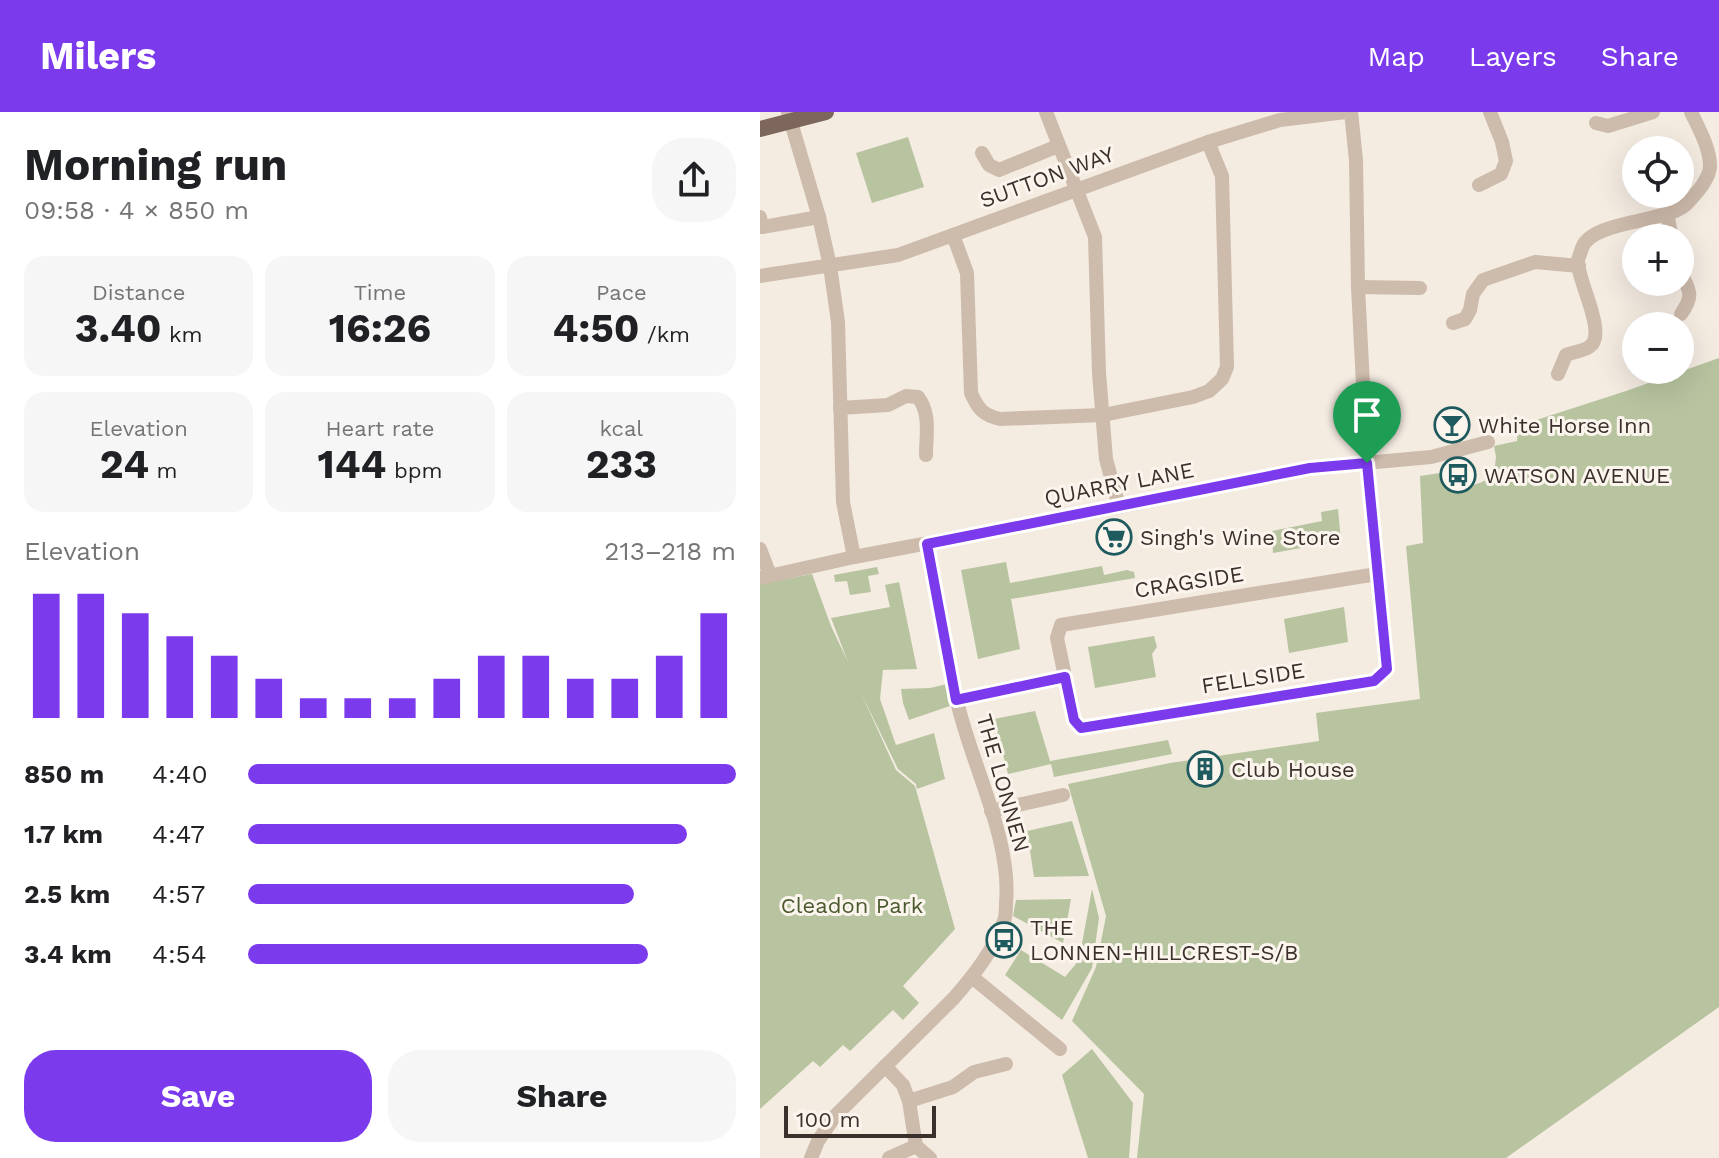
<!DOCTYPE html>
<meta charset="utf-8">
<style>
:root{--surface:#fff;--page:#f6f6f6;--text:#202124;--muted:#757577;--accent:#7c3aed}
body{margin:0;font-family:"Work Sans",sans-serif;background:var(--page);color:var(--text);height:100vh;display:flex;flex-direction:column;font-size:30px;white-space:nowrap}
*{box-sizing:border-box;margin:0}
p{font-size:26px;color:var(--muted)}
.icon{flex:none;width:44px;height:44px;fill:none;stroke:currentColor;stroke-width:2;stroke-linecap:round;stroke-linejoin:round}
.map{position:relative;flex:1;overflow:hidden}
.panel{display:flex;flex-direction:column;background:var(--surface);width:760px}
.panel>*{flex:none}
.fabs{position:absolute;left:862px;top:24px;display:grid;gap:16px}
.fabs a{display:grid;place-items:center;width:72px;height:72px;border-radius:50%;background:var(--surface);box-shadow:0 8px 32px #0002;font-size:40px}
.scale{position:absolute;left:24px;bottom:20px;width:152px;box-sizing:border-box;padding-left:8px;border:4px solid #3b302b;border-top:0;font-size:22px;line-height:28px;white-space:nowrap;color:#3b302b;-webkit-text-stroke:6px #fbf5ee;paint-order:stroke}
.pin{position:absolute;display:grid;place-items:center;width:68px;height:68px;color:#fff;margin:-82px -34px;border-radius:50% 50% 50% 0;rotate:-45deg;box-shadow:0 0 8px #0007}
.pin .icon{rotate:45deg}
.round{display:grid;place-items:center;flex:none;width:84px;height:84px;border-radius:32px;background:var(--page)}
.head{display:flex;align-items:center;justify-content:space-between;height:136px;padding:0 24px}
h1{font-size:44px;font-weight:700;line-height:60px}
.metrics{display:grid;grid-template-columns:repeat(3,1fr);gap:12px;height:136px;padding:8px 24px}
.metrics div{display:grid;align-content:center;border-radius:20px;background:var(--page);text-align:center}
.metrics b{font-size:40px;font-weight:700}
.metrics small{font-size:22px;font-weight:400}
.metrics p{font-size:22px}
.chart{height:224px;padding:16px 24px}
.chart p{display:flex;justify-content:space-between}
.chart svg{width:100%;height:144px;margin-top:8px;stroke:var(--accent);stroke-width:6}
.button{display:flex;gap:16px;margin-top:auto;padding:16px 24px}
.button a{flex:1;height:92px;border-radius:32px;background:var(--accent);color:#fff;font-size:32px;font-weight:700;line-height:92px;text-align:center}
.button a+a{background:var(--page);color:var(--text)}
ul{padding:0 24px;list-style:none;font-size:26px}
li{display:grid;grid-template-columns:128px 96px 1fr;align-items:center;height:60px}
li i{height:20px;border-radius:10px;background:var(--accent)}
header{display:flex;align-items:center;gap:48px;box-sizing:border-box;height:112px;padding:0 40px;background:var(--accent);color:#fff}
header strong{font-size:38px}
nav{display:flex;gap:44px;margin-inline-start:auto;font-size:28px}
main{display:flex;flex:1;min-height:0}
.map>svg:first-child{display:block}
</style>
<header>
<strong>Milers</strong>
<nav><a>Map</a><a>Layers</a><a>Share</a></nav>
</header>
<main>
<section class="panel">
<div class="head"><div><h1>Morning run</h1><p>09:58 · 4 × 850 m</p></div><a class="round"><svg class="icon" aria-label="share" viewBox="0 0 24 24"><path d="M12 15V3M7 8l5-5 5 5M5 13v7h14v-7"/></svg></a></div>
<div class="metrics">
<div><p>Distance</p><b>3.40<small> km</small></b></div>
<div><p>Time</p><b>16:26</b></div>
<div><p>Pace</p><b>4:50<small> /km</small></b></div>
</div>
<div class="metrics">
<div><p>Elevation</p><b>24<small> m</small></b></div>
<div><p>Heart rate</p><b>144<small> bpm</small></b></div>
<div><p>kcal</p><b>233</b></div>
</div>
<div class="chart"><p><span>Elevation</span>213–218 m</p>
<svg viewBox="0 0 160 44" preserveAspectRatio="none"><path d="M5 44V6M15 44V6M25 44V12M35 44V19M45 44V25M55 44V32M65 44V38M75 44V38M85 44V38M95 44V32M105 44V25M115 44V25M125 44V32M135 44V32M145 44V25M155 44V12"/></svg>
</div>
<ul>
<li><b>850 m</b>4:40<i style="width:100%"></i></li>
<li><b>1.7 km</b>4:47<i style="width:90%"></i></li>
<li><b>2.5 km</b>4:57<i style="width:79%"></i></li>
<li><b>3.4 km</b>4:54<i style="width:82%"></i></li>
</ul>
<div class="button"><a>Save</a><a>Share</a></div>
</section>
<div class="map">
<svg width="959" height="1046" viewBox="0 0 959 1046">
<rect width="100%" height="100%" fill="#f4ebe1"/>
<g fill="#b8c4a0">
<polygon points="148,25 164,75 112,91 96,41"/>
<path d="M959 246V895L746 1046H377L384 982 312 909 336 855 346 804 308 672 410 651 559 629 556 601 660 587 646 434 663 431 660 364 680 361C685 364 691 370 697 372 710 377 725 370 734 362L736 345 734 334 757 329 758 314 866 279Z"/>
<polygon points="578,397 581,429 513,441 512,419 562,409 561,400"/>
<polygon points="246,450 250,471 342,454 344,463 367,458 374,460 375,466 251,487 260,537 218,547 201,458"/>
<polygon points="117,455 119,462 108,464 111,480 90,483 87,469 75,470 74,463"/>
<polygon points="52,462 71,514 88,550 71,506 130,495 125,473 139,470 157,557 123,558 120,587 136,633 174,621 185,667 157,677 156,672 138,657 101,581 136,658 155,674 195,817 143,874 159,891 143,908 133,898 90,939 83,933 60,955 53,949 0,997 0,472"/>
<polygon points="584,495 588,530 529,541 524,507"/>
<polygon points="394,524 397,535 392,542 396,565 335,576 328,535"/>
<polygon points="187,572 190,594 149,608 143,591 141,577 170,576"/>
<polygon points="275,599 290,649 408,628 412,642 294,665 291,652 248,662 234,607"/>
<polygon points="312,709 329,764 274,765 267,719"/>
<polygon points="332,777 339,806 332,856 302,908 245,863 261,838 305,865 319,848"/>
<polygon points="311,787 303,831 253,804 256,788"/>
<polygon points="332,937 373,991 369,1046 328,1046 302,963"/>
</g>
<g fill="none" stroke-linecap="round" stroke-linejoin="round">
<g stroke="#cdbbac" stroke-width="14">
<polyline points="28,0 59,105 70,154 78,210 83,390 94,445"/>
<polyline points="286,0 335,125 339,261 346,347 359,395"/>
<polyline points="591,0 596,48 598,175 607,351 627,557 614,569 321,616 314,608 297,526 301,513 617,462"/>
<polyline points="836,11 848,14 893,0"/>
<polyline points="222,41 229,53 239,58 298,34"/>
<polyline points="719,73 741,62 746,49 742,30 730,0"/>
<polyline points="907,102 912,126"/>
<polyline points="0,105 2,115 59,105"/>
<path d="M193 123 207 161 211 281C218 297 223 303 240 307L343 303 433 285 449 279 462 267 467 255 462 64 448 30"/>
<path d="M920 158C929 179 935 182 921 202"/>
<polyline points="0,164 138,143 448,30 520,8 586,0"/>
<polyline points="598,175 660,176"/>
<polyline points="693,211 705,207 710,198 713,182 723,168 775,150 819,154"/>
<path d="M798 262 806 243C813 240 823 239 829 235 849 223 816 167 818 148 819 144 821 140 822 136 831 110 898 110 921 96 928 93 933 84 938 79 944 72 951 60 950 52 949 34 938 15 931 0"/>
<path d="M80 296 128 293 146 284 158 285C171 302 166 323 166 343"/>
<polyline points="0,437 10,463"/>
<polyline points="0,466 94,445 359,395 550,356 671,345 728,330"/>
<polyline points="196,588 305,565"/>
<polyline points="231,699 303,683"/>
<polyline points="212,865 300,937"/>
<polyline points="125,954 143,973 149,989 156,1034 170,1046"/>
<polyline points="149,989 193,975 214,960 246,952"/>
<path d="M51 1046 58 1029 75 1004 194 886C213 864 234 838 244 809 246 804 246 797 246 791 252 727 211 652 197 589 185 537 177 484 167 432"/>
<polyline points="129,1046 156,1034"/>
</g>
<polyline stroke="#7d675c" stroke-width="16" points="0,17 66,0"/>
</g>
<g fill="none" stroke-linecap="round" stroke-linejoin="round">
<defs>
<polygon id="route" points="607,351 627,557 614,569 321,616 314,608 305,565 196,588 167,432 550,356"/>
</defs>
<use href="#route" stroke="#fff" stroke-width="16"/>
<use href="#route" stroke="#7c3aed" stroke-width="10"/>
</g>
<defs>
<symbol id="bar-ring" viewBox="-11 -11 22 22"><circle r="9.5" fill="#fbf5ee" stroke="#1f5a5e" stroke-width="1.5"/><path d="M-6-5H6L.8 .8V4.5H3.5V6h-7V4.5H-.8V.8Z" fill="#1f5a5e"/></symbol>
<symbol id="bus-ring" viewBox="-11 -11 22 22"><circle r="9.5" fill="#fbf5ee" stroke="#1f5a5e" stroke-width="1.5"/><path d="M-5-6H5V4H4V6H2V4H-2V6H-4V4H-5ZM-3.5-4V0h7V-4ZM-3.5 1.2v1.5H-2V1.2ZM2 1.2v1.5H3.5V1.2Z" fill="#1f5a5e"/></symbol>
<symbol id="supermarket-ring" viewBox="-11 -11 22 22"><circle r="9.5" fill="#fbf5ee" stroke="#1f5a5e" stroke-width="1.5"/><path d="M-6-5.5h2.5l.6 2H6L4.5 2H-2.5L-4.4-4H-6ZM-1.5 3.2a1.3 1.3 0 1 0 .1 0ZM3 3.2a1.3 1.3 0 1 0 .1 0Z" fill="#1f5a5e"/></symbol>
<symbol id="building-ring" viewBox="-11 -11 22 22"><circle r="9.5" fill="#fbf5ee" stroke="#1f5a5e" stroke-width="1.5"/><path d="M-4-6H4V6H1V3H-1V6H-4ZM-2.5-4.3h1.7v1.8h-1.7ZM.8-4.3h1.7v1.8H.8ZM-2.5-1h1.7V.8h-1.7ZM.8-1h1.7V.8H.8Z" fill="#1f5a5e"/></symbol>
</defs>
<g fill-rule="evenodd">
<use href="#bar-ring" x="672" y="293" width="40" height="40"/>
<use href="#bus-ring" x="678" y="343" width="40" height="40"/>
<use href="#supermarket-ring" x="334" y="405" width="40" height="40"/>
<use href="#building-ring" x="425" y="637" width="40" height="40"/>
<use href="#bus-ring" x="224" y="808" width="40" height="40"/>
</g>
<g text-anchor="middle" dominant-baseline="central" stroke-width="6" stroke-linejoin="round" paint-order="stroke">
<g font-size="22" fill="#3b302b" stroke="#fbf5ee">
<text transform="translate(287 65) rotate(-20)">SUTTON WAY</text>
<text transform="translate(359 372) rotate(-11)">QUARRY LANE</text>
<text transform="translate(429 470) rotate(-9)">CRAGSIDE</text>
<text transform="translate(493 566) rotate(-9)">FELLSIDE</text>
<text transform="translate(243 671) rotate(74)">THE LONNEN</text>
</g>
<g font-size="22" fill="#3b302b" stroke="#fbf5ee" text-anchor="start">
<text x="718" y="313">White Horse Inn</text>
<text x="724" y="363">WATSON AVENUE</text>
<text x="380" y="425">Singh's Wine Store</text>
<text x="471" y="657">Club House</text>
<text x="270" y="815">THE<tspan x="270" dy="25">LONNEN-HILLCREST-S/B</tspan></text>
</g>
<g font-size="22" fill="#4a5a2e" stroke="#fbf5ee">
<text x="92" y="793">Cleadon Park</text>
</g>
</g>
</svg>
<div class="fabs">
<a><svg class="icon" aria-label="locate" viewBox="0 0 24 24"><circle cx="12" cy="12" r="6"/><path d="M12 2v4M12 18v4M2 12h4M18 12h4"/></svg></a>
<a>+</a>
<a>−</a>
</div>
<div class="scale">100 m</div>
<div class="pin" style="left:607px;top:351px;background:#1e9e55"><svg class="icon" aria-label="arrive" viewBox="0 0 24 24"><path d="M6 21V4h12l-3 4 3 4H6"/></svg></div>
</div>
</main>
